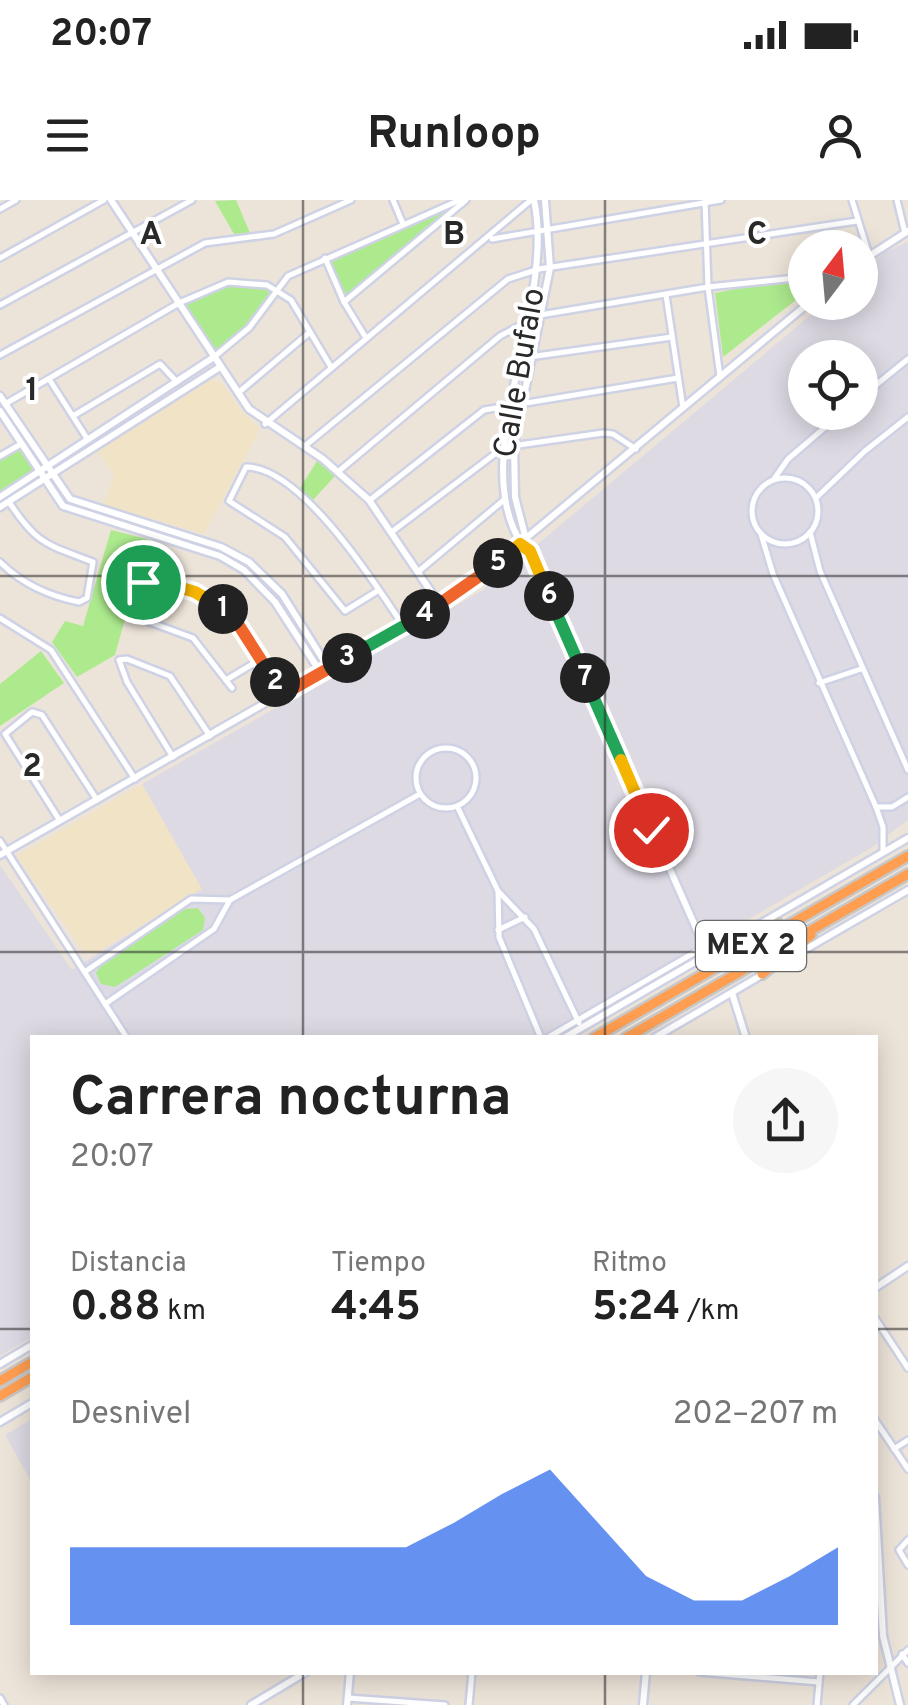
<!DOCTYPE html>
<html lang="es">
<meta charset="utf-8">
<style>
:root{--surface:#fff;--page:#f6f6f6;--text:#222;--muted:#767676;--accent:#2563eb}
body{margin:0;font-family:Overpass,sans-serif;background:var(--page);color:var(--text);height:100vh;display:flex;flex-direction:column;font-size:38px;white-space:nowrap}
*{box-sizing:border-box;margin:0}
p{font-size:32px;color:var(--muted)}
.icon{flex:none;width:55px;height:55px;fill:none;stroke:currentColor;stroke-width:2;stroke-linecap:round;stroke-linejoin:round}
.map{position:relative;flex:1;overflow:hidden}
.details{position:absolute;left:30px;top:835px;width:848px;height:640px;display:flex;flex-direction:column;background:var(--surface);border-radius:0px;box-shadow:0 5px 25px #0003}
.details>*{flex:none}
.needle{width:65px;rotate:16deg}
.tools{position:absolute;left:788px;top:30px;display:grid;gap:20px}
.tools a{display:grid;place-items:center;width:90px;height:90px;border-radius:50%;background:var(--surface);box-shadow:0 5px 25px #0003;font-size:50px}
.pin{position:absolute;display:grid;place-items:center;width:85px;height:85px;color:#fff;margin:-42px;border:5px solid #fff;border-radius:50%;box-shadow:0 2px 10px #0007}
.km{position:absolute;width:50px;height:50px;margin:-25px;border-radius:50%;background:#222;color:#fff;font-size:28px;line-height:50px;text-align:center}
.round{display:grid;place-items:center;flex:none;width:105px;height:105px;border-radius:52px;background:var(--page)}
.head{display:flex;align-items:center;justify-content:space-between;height:170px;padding:0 40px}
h1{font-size:55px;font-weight:700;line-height:75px}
.figures{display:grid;grid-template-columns:repeat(3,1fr);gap:15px;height:170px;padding:10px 40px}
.figures div{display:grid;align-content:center}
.figures b{font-size:42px;font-weight:700}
.figures small{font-size:28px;font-weight:400}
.figures p{font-size:28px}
.chart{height:280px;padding:20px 40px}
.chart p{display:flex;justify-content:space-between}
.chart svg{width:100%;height:180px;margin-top:10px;fill:var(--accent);opacity:.7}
.status{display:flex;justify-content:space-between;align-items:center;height:70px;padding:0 50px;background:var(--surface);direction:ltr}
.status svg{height:28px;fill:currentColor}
header{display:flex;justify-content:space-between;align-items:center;height:130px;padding:0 40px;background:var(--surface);font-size:45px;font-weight:700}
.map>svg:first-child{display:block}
</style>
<div class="status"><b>20:07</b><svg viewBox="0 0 49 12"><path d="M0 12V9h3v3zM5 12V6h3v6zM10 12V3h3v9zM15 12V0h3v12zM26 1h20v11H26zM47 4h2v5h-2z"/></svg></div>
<header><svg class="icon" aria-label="menu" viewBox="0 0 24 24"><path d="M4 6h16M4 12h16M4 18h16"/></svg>Runloop<svg class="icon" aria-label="person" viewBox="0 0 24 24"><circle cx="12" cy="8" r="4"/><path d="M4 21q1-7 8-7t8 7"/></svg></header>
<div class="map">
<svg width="908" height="1505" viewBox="0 0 908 1505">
<rect width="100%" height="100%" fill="#ede4d9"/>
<g fill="#dddae4" fill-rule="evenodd">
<path d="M908 42V620L871 648 546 837 32 838V1137L0 1156V665L72 770 201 689 142 584 483 390 825 103 860 102V74L885 52ZM805 158H860V212H805Z"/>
<polygon points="32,1219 32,1283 5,1235"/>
</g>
<g fill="#f1e3c6">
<polygon points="206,179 222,183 237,206 260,229 204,334 104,305 114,274 96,250"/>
<polygon points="142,584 202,689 97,752 84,752 17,656"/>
</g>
<g fill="#adea8e">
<polygon points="236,0 250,33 234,34 215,1"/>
<polygon points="466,0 344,102 325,58"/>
<polygon points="793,78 805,82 805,93 723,157 715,93"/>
<polygon points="228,82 274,88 249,128 214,157 179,103"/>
<polygon points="21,244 38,272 0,297 0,256"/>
<polygon points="317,261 335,276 313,300 299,290"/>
<polygon points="111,330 147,339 115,455 77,477 52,442 65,421 83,426"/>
<polygon points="41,451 64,483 0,526 0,484"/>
<polygon points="198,708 205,718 203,730 115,787 101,784 96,773 101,765 185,709"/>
</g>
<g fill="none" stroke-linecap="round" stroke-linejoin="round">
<defs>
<g id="street">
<polyline points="393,0 403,24"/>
<polyline points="852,0 869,55"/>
<polyline points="897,0 905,33"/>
<polyline points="705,1 708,87 720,177"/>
<polyline points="0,9 16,0"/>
<polyline points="492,39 721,0"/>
<polyline points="0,58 104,0"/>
<polyline points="325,58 344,102 366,138"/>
<polyline points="666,95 683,208"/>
<polyline points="344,102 466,0"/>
<polyline points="0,105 192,0"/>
<polyline points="0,155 205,43 274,34 351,0"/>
<polyline points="214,157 249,128 288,76 460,0"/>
<polyline points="522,158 672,137"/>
<polyline points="49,179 88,240"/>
<polyline points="238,193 310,132"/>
<polyline points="860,198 908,159"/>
<polyline points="5,204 179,103 228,82 267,85 291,100 331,167"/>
<polyline points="73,216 160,164 177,182"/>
<polyline points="265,224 531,0"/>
<polyline points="305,246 508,79 539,69 857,21"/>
<polyline points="0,256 21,244"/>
<polyline points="339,271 500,136 540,115 708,87 805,77"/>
<circle cx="785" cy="311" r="33"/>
<polyline points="774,279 788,259 843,212"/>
<polyline points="816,298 865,251 908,217"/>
<polyline points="370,300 484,210 678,178"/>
<polyline points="393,331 504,247 603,233 613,234 636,249"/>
<polyline points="810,332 820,371 908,570"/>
<polyline points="761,334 773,374 876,607 883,627 883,651"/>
<path d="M0 362C22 384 49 396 79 402L87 398 93 362C47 344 38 346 9 302"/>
<polyline points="419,371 505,299"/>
<path d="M379 390 345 411 285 337 229 301 246 267C301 267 374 382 402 424"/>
<polyline points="0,418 51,450 135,579"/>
<polyline points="226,480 261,459"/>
<polyline points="819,483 861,469"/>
<path d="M232 488 193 438 136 417 145 379C218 384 249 438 282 495"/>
<circle cx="446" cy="578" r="30"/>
<polyline points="173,557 127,482 119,460 127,459 170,476 210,536"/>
<polyline points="457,606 498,691 499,737 541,838"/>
<polyline points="876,607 892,607 908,597"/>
<polyline points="60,621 5,534 32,512 42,515 97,600"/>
<polyline points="0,641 127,838"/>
<polyline points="498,691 534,729 579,823"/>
<polyline points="498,730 525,717"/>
<polyline points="86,771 191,699 230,700"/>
<polyline points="105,804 214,729 230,700 420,594"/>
<polyline points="547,838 704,747"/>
<polyline points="875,1118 908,1168"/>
<polyline points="875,1220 908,1269"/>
<polyline points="894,1249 908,1240"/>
<polyline points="908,1340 899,1350 908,1365"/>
<polyline points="902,1454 908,1463"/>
<polyline points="699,1472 819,1482"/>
<polyline points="0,1498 4,1505"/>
<polyline points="348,1498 445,1505"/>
<polyline points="469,1505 472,1472"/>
<polyline points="817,1505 820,1472"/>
<polyline points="853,1505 908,1450"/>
</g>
<g id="secondary">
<polyline points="111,0 249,209 323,259 369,300 440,405"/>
<polyline points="545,0 550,68 514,245 515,297 529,351 707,753"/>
<polyline points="860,62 908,31"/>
<polyline points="0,196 70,299 221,347 249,362 282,394 329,469"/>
<polyline points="0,211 63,306 220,356 244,370 275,402 321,473"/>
<polyline points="0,297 214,157"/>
<polyline points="0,307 220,167"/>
<path d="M523 346C464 260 557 106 534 0"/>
<polyline points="0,655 466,388 810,102"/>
<polyline points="780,764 908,690"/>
<polyline points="732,793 746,838"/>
<polyline points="564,838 908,638"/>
<polyline points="654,838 765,773"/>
<polyline points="875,1088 908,1066"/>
<polyline points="0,1164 32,1145"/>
<polyline points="0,1222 32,1203"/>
<polyline points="875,1297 883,1436 900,1505"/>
<polyline points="251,1505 306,1472"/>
<polyline points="347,1505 350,1472"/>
<polyline points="643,1505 646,1472"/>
</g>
<g id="highway">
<polyline points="707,753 726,750 778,724"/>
<polyline points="762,774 811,735"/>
<polyline points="594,838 908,656"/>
<polyline points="626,838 908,674"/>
<polyline points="0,1181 32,1162"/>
<polyline points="0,1196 32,1177"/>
</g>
</defs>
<use href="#street" stroke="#ced2e4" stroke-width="10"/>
<use href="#secondary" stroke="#ced2e4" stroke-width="11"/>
<use href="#highway" stroke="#c7c7c7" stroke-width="14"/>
<use href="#street" stroke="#fff" stroke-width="5"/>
<use href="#secondary" stroke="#fff" stroke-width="6"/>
<use href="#highway" stroke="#ff9e51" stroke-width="9"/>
</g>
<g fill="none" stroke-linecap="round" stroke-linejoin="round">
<defs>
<polyline id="split-1" points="143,382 148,378 195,392 223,409"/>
<polyline id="split-2" points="223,409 238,424 275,482"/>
<polyline id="split-3" points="275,482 282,495 347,458"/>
<polyline id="split-4" points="347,458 425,414"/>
<polyline id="split-5" points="425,414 498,363"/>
<polyline id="split-6" points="498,363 520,344 530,351 549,396"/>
<polyline id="split-7" points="549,396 585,478"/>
<polyline id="split-8" points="585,478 621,560"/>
<polyline id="split-9" points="621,560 651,630"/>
</defs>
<use href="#split-1" stroke="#fff" stroke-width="20"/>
<use href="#split-2" stroke="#fff" stroke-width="20"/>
<use href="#split-3" stroke="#fff" stroke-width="20"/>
<use href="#split-4" stroke="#fff" stroke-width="20"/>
<use href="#split-5" stroke="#fff" stroke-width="20"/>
<use href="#split-6" stroke="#fff" stroke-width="20"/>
<use href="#split-7" stroke="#fff" stroke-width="20"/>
<use href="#split-8" stroke="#fff" stroke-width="20"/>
<use href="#split-9" stroke="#fff" stroke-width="20"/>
<use href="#split-1" stroke="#f5b400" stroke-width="12"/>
<use href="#split-2" stroke="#f0652b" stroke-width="12"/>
<use href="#split-3" stroke="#f0652b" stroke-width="12"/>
<use href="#split-4" stroke="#22a559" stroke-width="12"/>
<use href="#split-5" stroke="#f0652b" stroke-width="12"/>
<use href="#split-6" stroke="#f5b400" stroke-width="12"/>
<use href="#split-7" stroke="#22a559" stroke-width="12"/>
<use href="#split-8" stroke="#22a559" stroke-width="12"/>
<use href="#split-9" stroke="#f5b400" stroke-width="12"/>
</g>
<path fill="none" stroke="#292929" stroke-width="2.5" stroke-opacity="0.55" d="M303 0V838M605 0V838M0 376H908M0 752H908M0 1129H32M875 1129H908M303 1472V1505M605 1472V1505"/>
<g text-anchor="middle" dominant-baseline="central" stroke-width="8" stroke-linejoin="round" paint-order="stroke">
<rect fill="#fff" stroke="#696969" stroke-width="2.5" x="696" y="721" width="110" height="50" rx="8"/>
<g font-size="30" font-weight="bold" fill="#292929">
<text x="751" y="746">MEX 2</text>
</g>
<g font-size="32" fill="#292929" stroke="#fff">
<text transform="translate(521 173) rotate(-80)">Calle Bufalo</text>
</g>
</g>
<g font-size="32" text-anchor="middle" font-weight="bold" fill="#292929" stroke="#fff" stroke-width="8" stroke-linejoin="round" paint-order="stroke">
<text x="151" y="44">A</text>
<text x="454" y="44">B</text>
<text x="757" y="44">C</text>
<text x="32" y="200">1</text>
<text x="32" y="576">2</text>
</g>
</svg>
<div class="tools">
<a><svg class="needle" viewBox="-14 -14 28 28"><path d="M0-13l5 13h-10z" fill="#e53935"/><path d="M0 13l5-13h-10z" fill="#767676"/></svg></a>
<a><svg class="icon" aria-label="locate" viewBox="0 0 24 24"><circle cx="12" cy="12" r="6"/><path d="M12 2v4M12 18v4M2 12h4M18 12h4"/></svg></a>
</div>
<div class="pin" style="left:143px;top:382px;background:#1e9e55"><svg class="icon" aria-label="arrive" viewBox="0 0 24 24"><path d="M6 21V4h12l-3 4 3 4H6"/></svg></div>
<div class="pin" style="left:651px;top:630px;background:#d93025"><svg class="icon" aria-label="check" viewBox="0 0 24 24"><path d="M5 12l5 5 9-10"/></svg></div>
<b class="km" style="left:223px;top:409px">1</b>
<b class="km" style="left:275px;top:482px">2</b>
<b class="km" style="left:347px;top:458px">3</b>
<b class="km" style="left:425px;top:414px">4</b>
<b class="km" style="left:498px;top:363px">5</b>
<b class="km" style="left:549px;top:396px">6</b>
<b class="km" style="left:585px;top:478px">7</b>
<section class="details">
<div class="head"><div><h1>Carrera nocturna</h1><p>20:07</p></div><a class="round"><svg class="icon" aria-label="share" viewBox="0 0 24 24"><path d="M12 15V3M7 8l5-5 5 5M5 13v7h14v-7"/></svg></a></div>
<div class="figures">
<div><p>Distancia</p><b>0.88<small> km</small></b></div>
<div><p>Tiempo</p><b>4:45</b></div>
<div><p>Ritmo</p><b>5:24<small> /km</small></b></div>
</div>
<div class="chart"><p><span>Desnivel</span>202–207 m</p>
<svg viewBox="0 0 160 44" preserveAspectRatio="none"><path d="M0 44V25L10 25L20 25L30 25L40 25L50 25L60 25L70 25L80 19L90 12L100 6L110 19L120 32L130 38L140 38L150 32L160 25V44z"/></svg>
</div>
</section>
</div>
